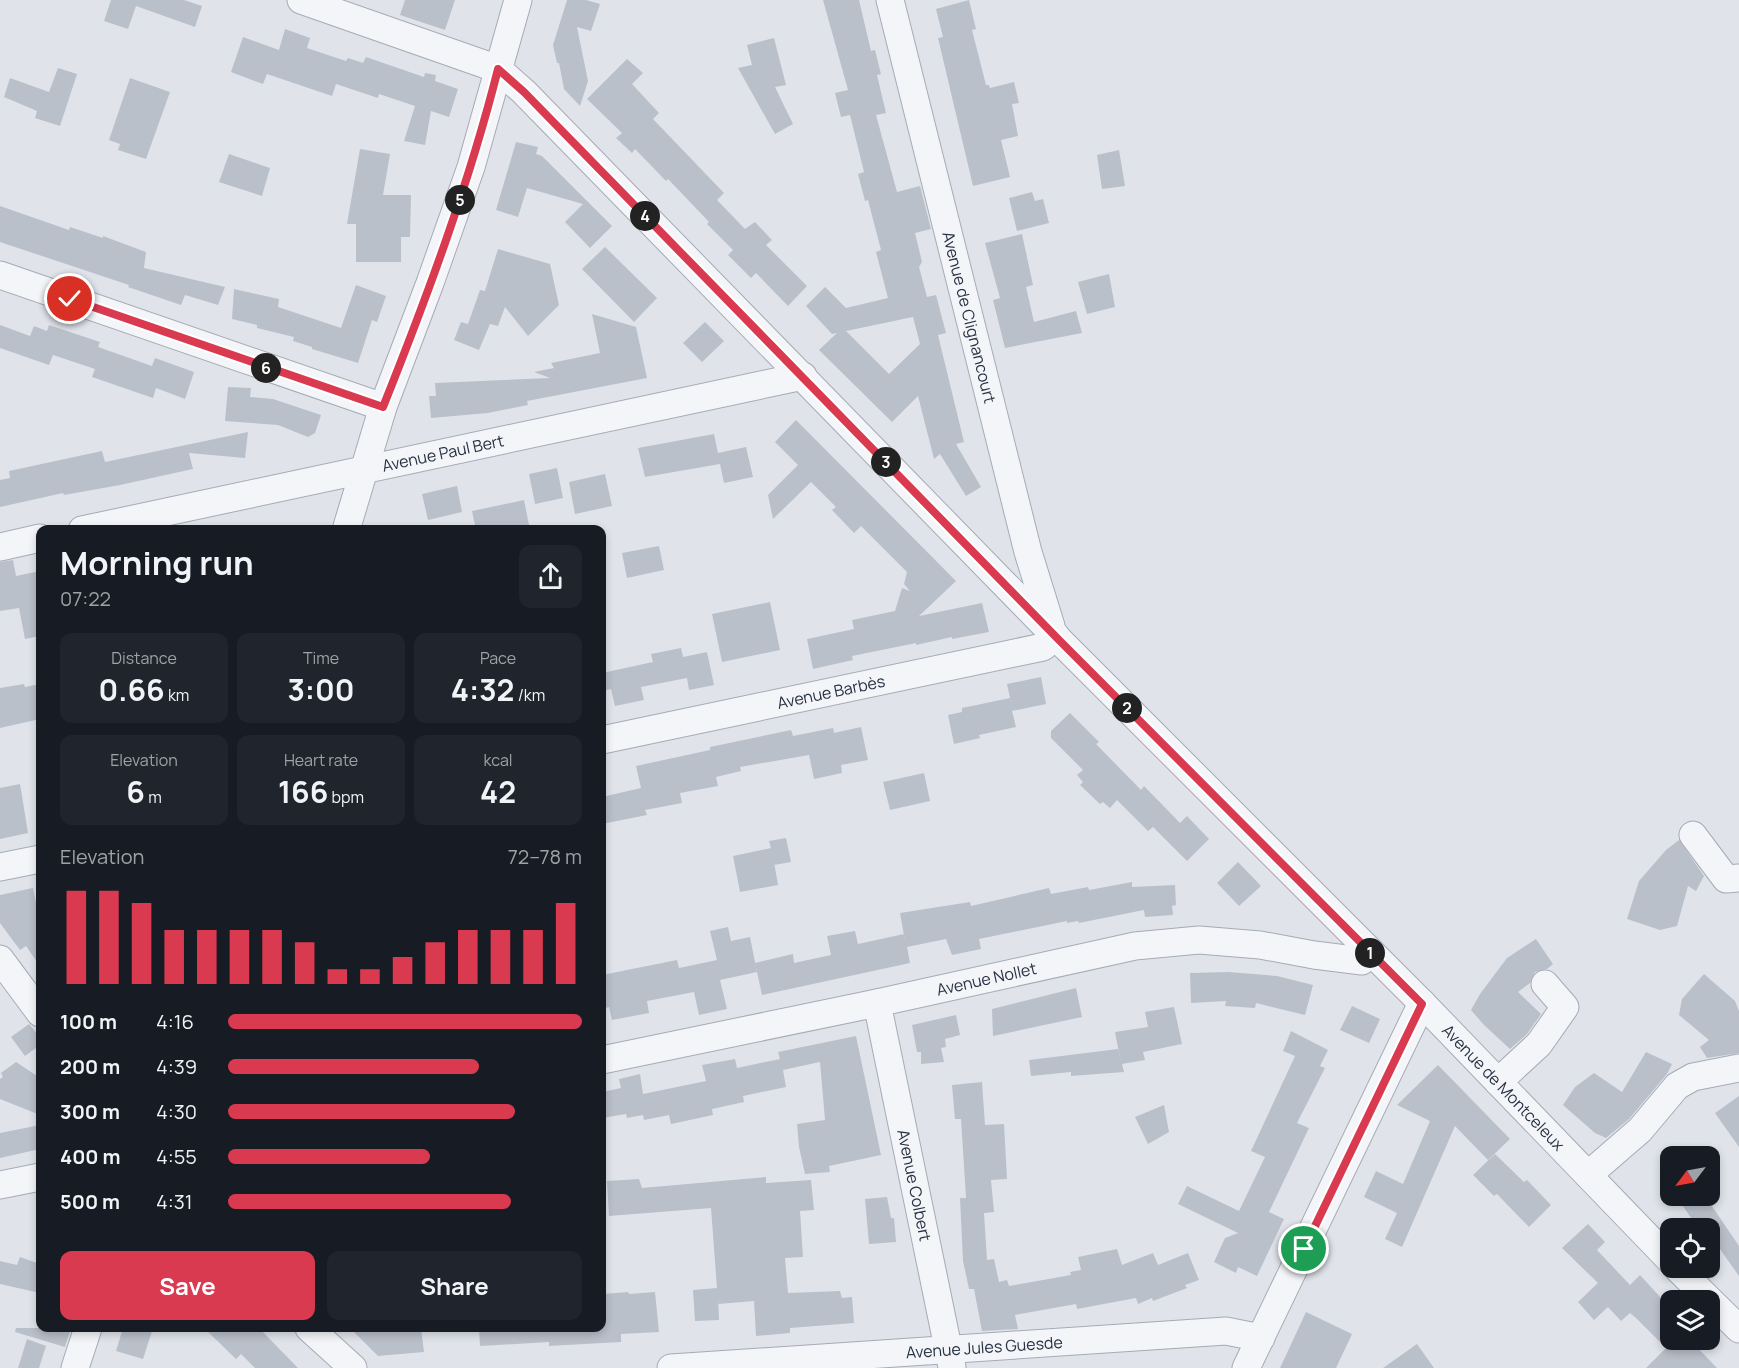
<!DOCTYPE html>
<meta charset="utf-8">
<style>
:root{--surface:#171b24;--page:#20242c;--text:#f1f3f6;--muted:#9ea1a6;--accent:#da3a50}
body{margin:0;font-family:Manrope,sans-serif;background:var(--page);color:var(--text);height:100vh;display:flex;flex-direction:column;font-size:22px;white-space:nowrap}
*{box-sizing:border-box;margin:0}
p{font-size:20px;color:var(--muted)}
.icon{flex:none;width:33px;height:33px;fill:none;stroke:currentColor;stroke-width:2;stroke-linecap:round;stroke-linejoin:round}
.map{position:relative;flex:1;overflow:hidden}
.drawer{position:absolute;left:36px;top:525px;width:570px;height:807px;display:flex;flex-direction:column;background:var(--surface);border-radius:12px;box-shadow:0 3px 9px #0003}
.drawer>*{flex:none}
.needle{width:39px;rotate:238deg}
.buttons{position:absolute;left:1660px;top:1146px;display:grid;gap:12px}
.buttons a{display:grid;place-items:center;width:60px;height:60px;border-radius:12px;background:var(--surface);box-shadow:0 3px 9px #0003;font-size:30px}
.pin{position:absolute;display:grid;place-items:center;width:51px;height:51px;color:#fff;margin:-26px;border:3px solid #fff;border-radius:50%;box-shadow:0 2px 6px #0007}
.km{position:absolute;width:30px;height:30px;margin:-15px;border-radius:50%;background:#222;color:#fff;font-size:16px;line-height:30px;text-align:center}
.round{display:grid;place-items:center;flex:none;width:63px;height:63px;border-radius:12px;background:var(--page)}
.head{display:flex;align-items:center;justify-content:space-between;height:102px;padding:0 24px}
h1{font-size:33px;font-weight:700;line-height:45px}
.figures{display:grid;grid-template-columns:repeat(3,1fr);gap:9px;height:102px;padding:6px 24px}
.figures div{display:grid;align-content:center;border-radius:12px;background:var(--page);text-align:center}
.figures b{font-size:30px;font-weight:700}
.figures small{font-size:16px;font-weight:400}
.figures p{font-size:16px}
.chart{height:168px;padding:12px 24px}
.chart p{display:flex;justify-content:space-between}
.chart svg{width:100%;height:108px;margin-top:6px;stroke:var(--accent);stroke-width:6}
.action{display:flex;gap:12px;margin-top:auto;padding:12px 24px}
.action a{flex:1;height:69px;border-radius:12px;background:var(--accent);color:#fff;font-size:24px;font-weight:700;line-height:69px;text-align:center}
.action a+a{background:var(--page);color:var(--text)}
ul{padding:0 24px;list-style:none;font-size:20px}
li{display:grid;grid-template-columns:96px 72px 1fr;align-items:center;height:45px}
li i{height:15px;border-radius:8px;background:var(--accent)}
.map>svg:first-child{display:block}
</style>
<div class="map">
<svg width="1739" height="1368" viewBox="0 0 1739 1368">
<rect width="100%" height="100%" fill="#e0e4ea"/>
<g fill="#b9c0ca" fill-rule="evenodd">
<polygon points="111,0 184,0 202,6 195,27 136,6 128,29 104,21"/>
<polygon points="405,0 455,0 445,30 400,15"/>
<polygon points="567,0 586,0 600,4 591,31 577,27 588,81 580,106 564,89 559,63 557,63 553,45"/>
<path d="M823 0H859L871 51 875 50 881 74 877 75 886 113 876 115 897 192 920 186 931 229 915 233 922 262 919 267 927 297 936 295 946 333 938 335 964 442 956 444 981 487 966 496 940 454 934 459 918 396 892 422 819 350 837 333 832 334 806 306 825 287 846 308 888 298 876 252 881 250 868 200 865 201 858 174 864 172 850 115 841 117 835 93 848 90ZM913 317 920 344 889 374 846 331Z"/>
<polygon points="969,0 976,29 972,30 986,85 989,85 990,88 1014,82 1019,103 1012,104 1018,136 1001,140 1010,177 973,186 938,38 943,37 936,9"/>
<polygon points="285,29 310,38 307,48 346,61 348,58 363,63 366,57 424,77 425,73 436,75 435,81 458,89 449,117 431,111 425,145 404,141 415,106 379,94 378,98 336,84 332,96 267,74 263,84 231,72 243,37 279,50"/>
<polygon points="774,38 786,85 775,87 793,124 775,134 738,68 752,65 747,45"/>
<polygon points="627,59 643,73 632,84 659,113 653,119 724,193 717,200 745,229 755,222 772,240 766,245 807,286 788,306 756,273 751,278 728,255 733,250 707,224 709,222 668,179 666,181 635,149 632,153 616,138 622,133 587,99"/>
<polygon points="58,68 77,74 60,126 35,118 37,111 4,97 10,78 49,92"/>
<polygon points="130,78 170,92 146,159 118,150 120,144 109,140"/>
<polygon points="516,142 538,147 536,154 542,156 612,226 590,248 565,222 583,204 527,188 518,217 496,210"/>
<polygon points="360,149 390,154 383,195 411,195 410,237 401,237 401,262 356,262 356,224 347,224"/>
<polygon points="1119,150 1125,186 1102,189 1097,155"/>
<polygon points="229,154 270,168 262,196 219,182"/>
<polygon points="1032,192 1035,201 1043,199 1049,223 1017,231 1009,198"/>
<polygon points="0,206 69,230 70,227 103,238 103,236 146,252 144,268 225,287 218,305 185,295 181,305 128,287 129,285 0,242"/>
<polygon points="1022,234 1033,285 1026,287 1034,322 1076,311 1082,333 1005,348 993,300 1000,298 985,243"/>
<polygon points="605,247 657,298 634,322 582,269"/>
<polygon points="498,249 550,264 559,305 528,336 505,307 498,326 490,324 479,350 454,340 461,322 468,324 480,290 485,291"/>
<polygon points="1109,274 1115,307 1087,314 1078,282"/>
<polygon points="356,285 386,296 377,322 372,320 358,363 312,349 312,347 293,341 294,337 257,328 257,325 232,319 234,289 279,299 278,307 341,328"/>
<polygon points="592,314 636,327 647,378 527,401 528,405 488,413 431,418 429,396 436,396 435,383 550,378 534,372 554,368 551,363 600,353"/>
<polygon points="705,322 724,341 702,362 683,343"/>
<polygon points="0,325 30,336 34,326 47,331 49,325 100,342 98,347 152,366 155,358 194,372 185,399 156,388 153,398 92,377 95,369 53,355 49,365 0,348"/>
<polygon points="228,387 251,388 250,397 273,399 321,415 315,433 308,437 278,425 225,421"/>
<polygon points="796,420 956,581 919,616 982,603 989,632 952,639 952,637 916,645 916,643 852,656 853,660 813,669 807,639 854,629 852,620 895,611 902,588 910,591 904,584 907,572 861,526 854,533 832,510 836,507 811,482 773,519 768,495 798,465 775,442"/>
<polygon points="248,432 245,458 189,453 193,469 120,485 64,495 63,493 0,507 0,480 10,478 9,471 102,451 105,462"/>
<polygon points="714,434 718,453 746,447 753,477 724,483 720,464 645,477 638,448"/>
<polygon points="557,468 563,498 535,504 529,474"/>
<polygon points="605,474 612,506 575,514 569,482"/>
<polygon points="457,486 462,512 428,520 422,494"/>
<polygon points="524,500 530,530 476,530 472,511"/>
<polygon points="659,546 664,570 627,578 622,553"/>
<polygon points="13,560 16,576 40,571 40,636 25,639 19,608 0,611 0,562"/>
<polygon points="770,602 780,650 722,662 712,614"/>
<polygon points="681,648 683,657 707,652 714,685 689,690 687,678 641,687 644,700 615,706 611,689 602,691 602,673 653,662 651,654"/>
<polygon points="1041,677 1046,704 1012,711 1016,727 979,735 980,738 954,744 948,715 962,712 962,708 1010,698 1007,684"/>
<polygon points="24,684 25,687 40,684 40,719 0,728 0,688"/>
<polygon points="1070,713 1099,742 1096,744 1141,790 1144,786 1180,823 1187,816 1209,839 1187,861 1153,827 1148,831 1117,800 1110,808 1103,802 1100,804 1080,785 1083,782 1077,775 1083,770 1051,738 1051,731"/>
<polygon points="861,727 868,760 841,765 842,773 814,779 809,755 740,767 741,771 716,777 718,786 680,793 682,803 645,810 647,815 602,824 602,797 641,788 636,766 710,750 710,747 791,730 793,736 833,728 834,733"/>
<polygon points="924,773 930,801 890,810 883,782"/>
<polygon points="20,784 28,833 0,839 0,788"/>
<polygon points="786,838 791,862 774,865 774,862 778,885 740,892 733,856 771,848 769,841"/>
<polygon points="1679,840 1704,876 1696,891 1688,886 1677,926 1660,930 1627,919 1639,881 1666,850"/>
<polygon points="1238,862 1261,886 1239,906 1217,883"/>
<polygon points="1132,882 1132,887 1175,885 1176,905 1172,906 1173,915 1145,917 1144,910 1079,923 1078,921 1067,923 1067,921 979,939 981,949 952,955 946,939 907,947 910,963 762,995 755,963 793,954 794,963 831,955 827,936 855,931 858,944 904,934 905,941 900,913 970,902 971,906 1049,888 1051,894 1088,887 1089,890"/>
<polygon points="33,888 37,908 40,907 40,966 26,946 20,950 0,923 0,895"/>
<polygon points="728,927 731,941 750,937 757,972 720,980 727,1009 699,1015 694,992 647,1001 649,1013 612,1020 609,1007 602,1009 602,975 677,960 679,968 717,960 710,931"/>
<polygon points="1536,939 1553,964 1547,969 1535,972 1530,983 1518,992 1541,1014 1527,1034 1510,1049 1484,1025 1471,1010 1480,994 1507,958"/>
<polygon points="1229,972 1277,976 1313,985 1305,1015 1256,1003 1255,1008 1225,1006 1226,1001 1191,1003 1190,973"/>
<polygon points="1704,974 1735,1001 1739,1011 1739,1053 1707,1058 1700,1047 1709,1040 1679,1015 1682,999"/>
<polygon points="1076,988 1082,1017 993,1036 992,1009"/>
<polygon points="1352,1006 1380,1019 1369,1043 1340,1030"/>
<polygon points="1174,1007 1182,1044 1143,1052 1145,1060 1122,1064 1124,1072 1071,1076 1071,1072 1031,1076 1029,1060 1118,1049 1121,1063 1115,1032 1148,1027 1145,1012"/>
<polygon points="956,1015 960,1035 945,1039 946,1047 941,1048 944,1062 921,1064 921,1052 917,1052 912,1025"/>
<polygon points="29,1024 40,1037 40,1045 25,1056 11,1037"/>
<polygon points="1291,1031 1328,1050 1320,1066 1325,1068 1297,1123 1309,1128 1269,1212 1284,1219 1257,1276 1238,1267 1236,1273 1214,1262 1225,1238 1238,1233 1178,1204 1187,1186 1239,1211 1265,1157 1251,1151 1295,1056 1283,1051"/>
<polygon points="856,1036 881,1155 829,1166 830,1172 805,1174 799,1147 797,1124 825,1120 820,1062 783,1070 786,1087 743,1096 744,1102 712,1109 713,1115 671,1124 669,1115 644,1120 643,1115 627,1118 626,1114 602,1118 602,1092 621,1088 619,1079 640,1074 643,1094 706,1081 702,1065 735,1059 737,1068 780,1059 778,1052"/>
<polygon points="1646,1052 1672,1064 1667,1074 1629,1119 1606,1138 1595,1133 1563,1105 1575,1087 1594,1073 1622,1092"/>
<polygon points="16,1062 40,1078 40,1115 0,1099 0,1079 3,1077 1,1073"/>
<polygon points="1438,1065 1510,1139 1488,1160 1455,1126 1402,1247 1385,1239 1397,1213 1364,1197 1376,1171 1403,1184 1430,1121 1397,1105"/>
<polygon points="982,1082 985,1125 1004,1124 1007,1179 991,1180 994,1212 984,1213 987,1260 994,1259 999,1282 1007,1280 1009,1286 1071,1275 1070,1272 1081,1270 1078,1257 1117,1249 1122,1265 1153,1253 1158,1265 1188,1253 1199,1280 1185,1285 1187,1288 1153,1301 1152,1298 1138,1304 1136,1298 1077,1309 1076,1304 1015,1315 1018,1329 982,1331 974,1289 969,1289 963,1261 960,1198 966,1198 961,1119 955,1119 952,1085"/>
<polygon points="1739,1096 1739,1147 1715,1113"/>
<polygon points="1164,1105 1169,1132 1148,1144 1135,1117"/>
<polygon points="40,1125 40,1149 0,1158 0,1133"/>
<polygon points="1495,1154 1524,1182 1527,1180 1551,1205 1529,1227 1497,1194 1494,1196 1473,1175"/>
<polygon points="766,1177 766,1183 811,1180 814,1210 800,1211 803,1257 785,1258 788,1293 840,1291 842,1298 852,1297 854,1323 790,1328 790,1333 756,1336 754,1301 718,1304 718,1297 719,1320 695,1321 693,1290 717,1288 711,1208 609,1216 607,1181 639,1179 642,1188"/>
<polygon points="1676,1196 1705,1196 1739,1246 1739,1276 1717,1245 1710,1250 1710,1228 1698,1228"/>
<polygon points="887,1197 891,1218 894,1218 896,1242 869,1244 865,1199"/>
<polygon points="1588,1224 1605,1242 1597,1250 1630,1285 1640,1275 1671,1309 1671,1343 1674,1340 1690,1340 1717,1368 1646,1368 1666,1348 1636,1318 1630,1313 1621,1321 1608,1307 1594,1320 1578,1302 1598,1283 1562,1248"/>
<polygon points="20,1257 40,1264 40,1293 0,1284 0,1261 17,1265"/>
<polygon points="628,1292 629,1294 655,1292 659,1332 621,1334 621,1342 549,1346 549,1342 480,1346 479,1328 602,1328 602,1294"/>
<polygon points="1306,1312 1352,1334 1336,1368 1280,1368"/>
<polygon points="16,1328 71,1328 65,1347 15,1332"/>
<polygon points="123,1328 153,1328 143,1359 116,1351"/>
<polygon points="204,1328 259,1328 298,1368 255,1368 241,1354 236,1359"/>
<polygon points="350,1328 421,1328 424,1352 378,1356"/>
<polygon points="27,1339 46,1346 39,1368 18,1368"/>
<polygon points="1417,1344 1434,1368 1383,1368"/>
</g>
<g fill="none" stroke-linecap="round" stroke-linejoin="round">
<defs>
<g id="minor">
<path id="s1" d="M301 0 498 69 524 92 1060 641 1422 1003 1671 1261"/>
<path id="s2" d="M890 0 1028 552 1051 626"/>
<polyline points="0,275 383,407"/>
<path id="s3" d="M82 530 803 376"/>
<polyline points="346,530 383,407 430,283 471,167 518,0"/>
<polyline points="0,547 40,538"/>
<path id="s4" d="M602 740 1043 647 1056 636"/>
<polyline points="1693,835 1726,879 1739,878"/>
<polyline points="0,867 40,859"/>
<polyline points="0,959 40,1013"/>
<path id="s5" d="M877 1003 952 1367"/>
<path id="s6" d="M602 1060 877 1003 1135 946 1199 940 1260 945 1314 955 1362 961 1371 953"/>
<polyline points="1498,1082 1539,1044 1565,1007 1545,984"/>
<polyline points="1588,1175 1640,1130 1677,1086 1693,1077 1739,1068"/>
<polyline points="0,1185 40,1177"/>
<polyline points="1677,1268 1739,1329"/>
<polyline points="309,1328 353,1368"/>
<polyline points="75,1368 88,1328"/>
<path id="s7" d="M671 1368 1226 1331 1261 1338"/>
<polyline points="1246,1368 1422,1003"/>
</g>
</defs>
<use href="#minor" stroke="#a5abb5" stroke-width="29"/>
<use href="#minor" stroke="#f3f5f8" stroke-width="27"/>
</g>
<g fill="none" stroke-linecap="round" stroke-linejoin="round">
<defs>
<path id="route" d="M70 299 383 407C427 297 469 184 498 69L524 92 1060 641 1422 1004 1304 1249"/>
</defs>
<use href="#route" stroke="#fff" stroke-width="12"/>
<use href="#route" stroke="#da3a50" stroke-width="8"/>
</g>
<g text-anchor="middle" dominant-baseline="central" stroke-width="6" stroke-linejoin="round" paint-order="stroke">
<g font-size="16" fill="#273143" stroke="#f0f3f7">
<text stroke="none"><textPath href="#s2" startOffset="327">Avenue de Clignancourt</textPath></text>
<text stroke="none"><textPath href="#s3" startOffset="369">Avenue Paul Bert</textPath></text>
<text stroke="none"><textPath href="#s4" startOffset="234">Avenue Barbès</textPath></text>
<text stroke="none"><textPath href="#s6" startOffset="393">Avenue Nollet</textPath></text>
<text stroke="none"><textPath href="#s1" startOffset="1640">Avenue de Montceleux</textPath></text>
<text stroke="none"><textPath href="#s5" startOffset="186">Avenue Colbert</textPath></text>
<text stroke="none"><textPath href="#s7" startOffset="314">Avenue Jules Guesde</textPath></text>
</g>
</g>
</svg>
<div class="buttons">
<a><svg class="needle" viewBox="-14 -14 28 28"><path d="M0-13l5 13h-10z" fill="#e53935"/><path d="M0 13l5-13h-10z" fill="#9ea1a6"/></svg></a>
<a><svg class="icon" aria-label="locate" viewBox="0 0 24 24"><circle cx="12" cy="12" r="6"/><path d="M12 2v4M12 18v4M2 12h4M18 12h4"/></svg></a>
<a><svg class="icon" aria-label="layers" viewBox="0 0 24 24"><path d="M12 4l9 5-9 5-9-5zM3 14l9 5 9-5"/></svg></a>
</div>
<div class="pin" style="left:1304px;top:1249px;background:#1e9e55"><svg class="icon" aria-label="arrive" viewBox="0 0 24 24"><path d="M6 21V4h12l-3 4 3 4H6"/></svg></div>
<div class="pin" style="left:70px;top:299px;background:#d93025"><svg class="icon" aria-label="check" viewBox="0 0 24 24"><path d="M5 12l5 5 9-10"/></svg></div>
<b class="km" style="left:1370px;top:953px">1</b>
<b class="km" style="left:1127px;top:708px">2</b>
<b class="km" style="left:886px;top:462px">3</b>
<b class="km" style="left:645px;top:216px">4</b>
<b class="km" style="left:460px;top:200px">5</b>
<b class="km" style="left:266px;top:368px">6</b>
<section class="drawer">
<div class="head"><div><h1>Morning run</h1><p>07:22</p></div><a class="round"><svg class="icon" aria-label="share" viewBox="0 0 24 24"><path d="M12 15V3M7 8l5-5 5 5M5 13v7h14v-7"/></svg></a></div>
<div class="figures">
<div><p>Distance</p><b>0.66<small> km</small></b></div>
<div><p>Time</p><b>3:00</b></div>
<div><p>Pace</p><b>4:32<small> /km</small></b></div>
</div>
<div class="figures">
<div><p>Elevation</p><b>6<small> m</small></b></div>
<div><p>Heart rate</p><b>166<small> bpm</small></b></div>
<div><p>kcal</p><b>42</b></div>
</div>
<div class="chart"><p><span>Elevation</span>72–78 m</p>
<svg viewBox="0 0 160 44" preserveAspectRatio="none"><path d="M5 44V6M15 44V6M25 44V11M35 44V22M45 44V22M55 44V22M65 44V22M75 44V27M85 44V38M95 44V38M105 44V33M115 44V27M125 44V22M135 44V22M145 44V22M155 44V11"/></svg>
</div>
<ul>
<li><b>100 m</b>4:16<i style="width:100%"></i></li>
<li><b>200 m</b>4:39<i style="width:71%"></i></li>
<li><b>300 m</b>4:30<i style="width:81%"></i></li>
<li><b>400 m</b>4:55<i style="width:57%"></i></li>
<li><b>500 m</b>4:31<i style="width:80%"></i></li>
</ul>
<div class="action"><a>Save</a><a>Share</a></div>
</section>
</div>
